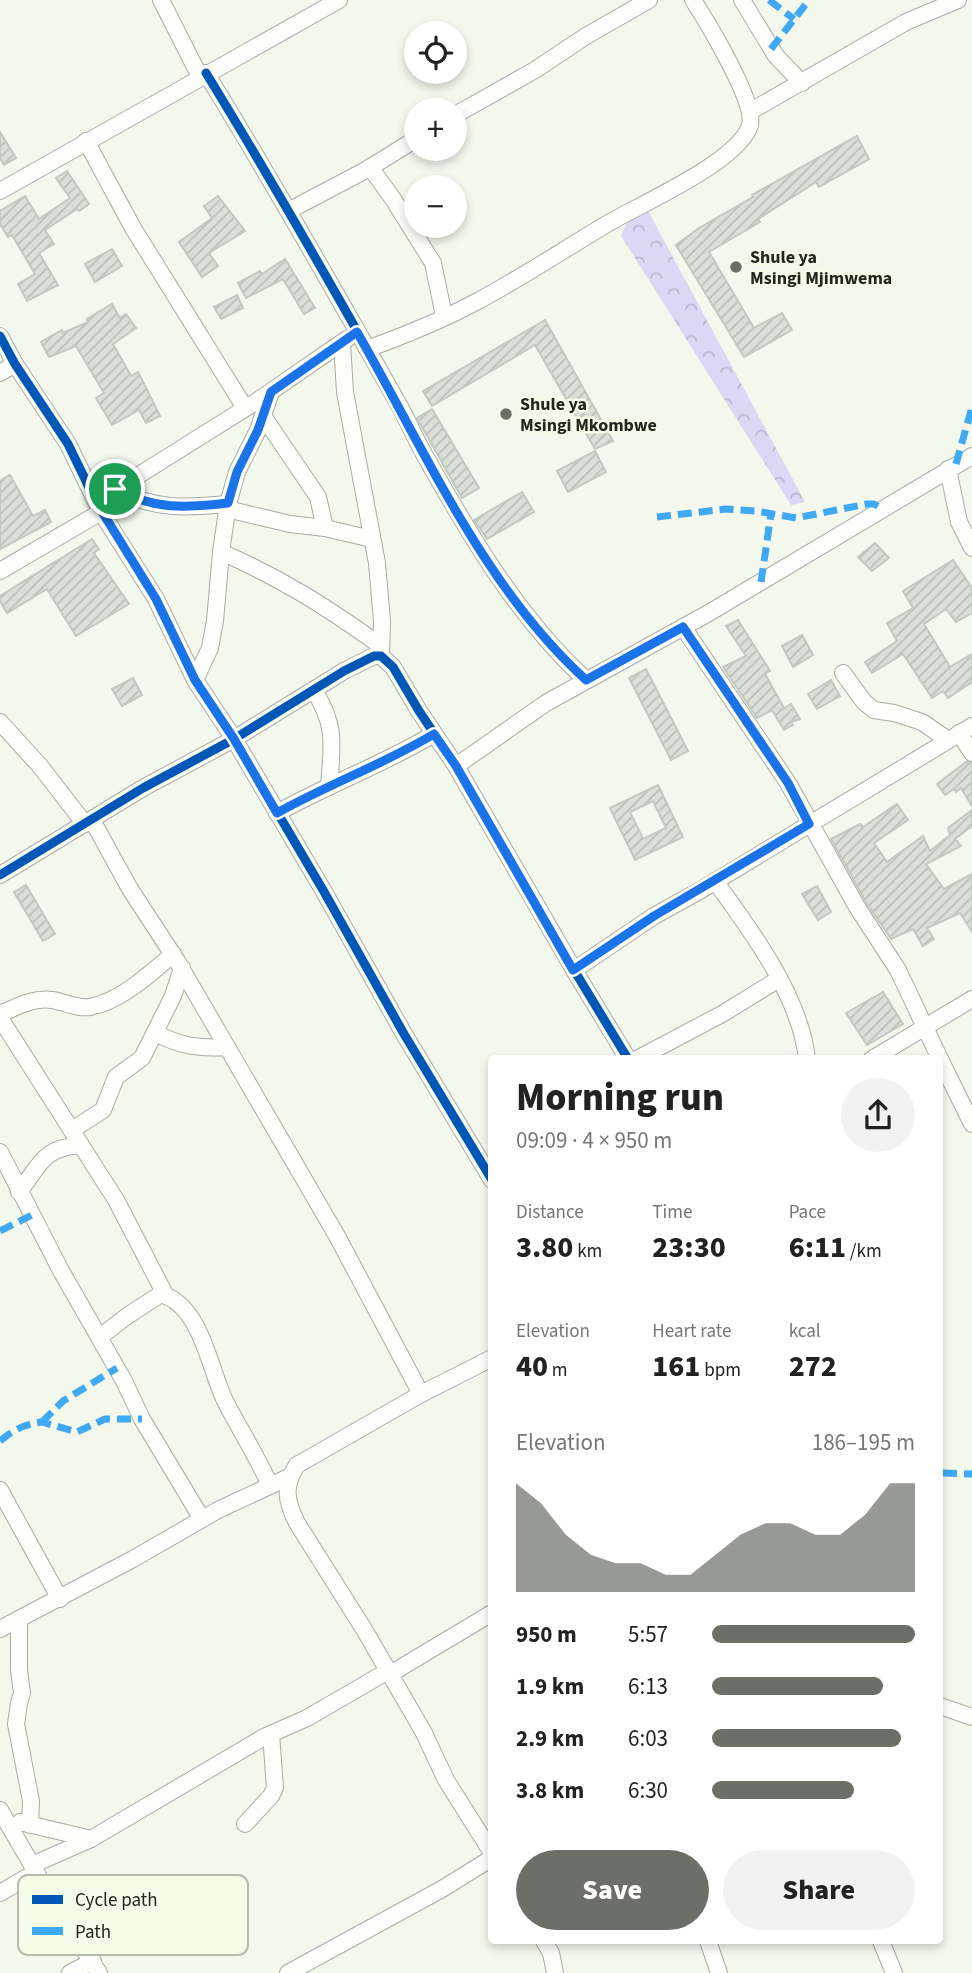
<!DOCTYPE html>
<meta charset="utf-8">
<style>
:root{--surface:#fff;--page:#f2f2f2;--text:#222;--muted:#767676;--accent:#6c6f67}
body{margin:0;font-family:"Source Sans 3",sans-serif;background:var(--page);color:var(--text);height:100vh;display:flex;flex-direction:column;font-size:26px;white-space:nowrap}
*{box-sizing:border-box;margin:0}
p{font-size:23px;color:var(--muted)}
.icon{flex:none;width:38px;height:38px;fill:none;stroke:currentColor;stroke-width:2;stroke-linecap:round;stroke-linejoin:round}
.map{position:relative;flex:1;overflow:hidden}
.details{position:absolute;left:488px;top:1055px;width:455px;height:889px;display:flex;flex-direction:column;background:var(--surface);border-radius:7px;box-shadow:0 4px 10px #0003}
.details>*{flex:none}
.tools{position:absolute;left:404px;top:21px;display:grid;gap:14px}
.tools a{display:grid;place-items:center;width:63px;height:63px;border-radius:50%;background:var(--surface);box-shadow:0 4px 10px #0003;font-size:35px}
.pin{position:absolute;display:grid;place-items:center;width:60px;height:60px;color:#fff;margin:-30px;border:4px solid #fff;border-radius:50%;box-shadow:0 2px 7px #0007}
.round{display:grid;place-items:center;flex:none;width:74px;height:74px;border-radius:37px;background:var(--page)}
.overview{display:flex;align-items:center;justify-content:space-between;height:119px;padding:0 28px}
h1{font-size:38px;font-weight:800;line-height:52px}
.stats{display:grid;grid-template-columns:repeat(3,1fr);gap:10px;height:119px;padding:7px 28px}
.stats div{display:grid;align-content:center}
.stats b{font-size:30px;font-weight:800}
.stats small{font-size:19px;font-weight:400}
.stats p{font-size:19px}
.chart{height:196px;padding:14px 28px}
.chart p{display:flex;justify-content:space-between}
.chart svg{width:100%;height:126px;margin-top:7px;fill:var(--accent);opacity:.7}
.cta{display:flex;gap:14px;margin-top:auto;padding:14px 28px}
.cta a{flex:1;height:80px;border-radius:42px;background:var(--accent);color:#fff;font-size:28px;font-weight:800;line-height:80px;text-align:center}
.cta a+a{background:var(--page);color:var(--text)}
ul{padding:0 28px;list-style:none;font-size:23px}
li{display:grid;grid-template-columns:112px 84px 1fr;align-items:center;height:52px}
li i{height:18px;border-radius:9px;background:var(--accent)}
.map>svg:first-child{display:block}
</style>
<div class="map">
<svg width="972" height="1973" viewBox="0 0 972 1973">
<defs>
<pattern id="forest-crowns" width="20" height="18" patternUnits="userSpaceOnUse" patternTransform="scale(1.75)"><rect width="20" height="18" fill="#dcd7f4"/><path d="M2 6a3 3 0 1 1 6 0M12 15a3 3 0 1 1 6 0" fill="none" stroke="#bcb8d1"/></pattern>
<pattern id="building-hatch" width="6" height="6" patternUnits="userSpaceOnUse" patternTransform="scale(1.75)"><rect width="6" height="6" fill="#dcdfd7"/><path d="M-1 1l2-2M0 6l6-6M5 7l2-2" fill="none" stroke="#bcbfb8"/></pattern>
</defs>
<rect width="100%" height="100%" fill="#f3f7ec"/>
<polygon fill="url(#forest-crowns)" points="647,209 805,502 791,505 621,236 630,215"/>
<g fill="url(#building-hatch)" stroke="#c5c8bf" stroke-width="2" fill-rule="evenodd">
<polygon points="0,132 16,158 4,165 0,158"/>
<polygon points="857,136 869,159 819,187 816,182 758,219 760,222 709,252 754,328 782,313 792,330 744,357 676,245 699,228 753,197 752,195"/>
<polygon points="67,171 89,204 79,211 77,209 45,230 54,244 39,253 58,285 27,301 18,284 35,274 12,235 8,237 0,224 0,211 25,196 39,219 70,198 56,178"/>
<polygon points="218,196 245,231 209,253 218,266 202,277 179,242 212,218 204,206"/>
<polygon points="112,249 122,266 95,282 85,264"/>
<polygon points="285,259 315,308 304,314 283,279 246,298 238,283 260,271 262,274"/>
<polygon points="237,295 243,308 221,319 214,307"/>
<polygon points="112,304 120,318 126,314 136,328 113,344 131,376 138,372 160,416 146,423 139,410 112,425 96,398 104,393 76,346 49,357 41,342 62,330 63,333 88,322 87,319"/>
<polygon points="545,320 613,441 595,449 535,345 432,406 423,391"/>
<polygon points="432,409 479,488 462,498 417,418"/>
<polygon points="595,451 606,472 568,492 557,471"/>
<polygon points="10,475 33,516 45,510 51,522 0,549 0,481"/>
<polygon points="522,492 534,512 487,539 474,520"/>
<polygon points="92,539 99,549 94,553 129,604 76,636 47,589 7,613 0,601 0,596"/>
<polygon points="875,543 889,558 872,571 858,557"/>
<polygon points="953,560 972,588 972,613 956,622 946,609 924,624 950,667 972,654 972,682 948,698 943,691 932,698 903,654 872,673 865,662 897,641 887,623 913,608 903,591"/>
<polygon points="738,620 770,671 765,674 784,708 791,704 800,719 791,722 793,725 784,730 772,710 757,718 723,667 746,656 726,626"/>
<polygon points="802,635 813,655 793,667 782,646"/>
<polygon points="646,669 688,751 671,760 629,678"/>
<polygon points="133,678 142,695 122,706 112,689"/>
<polygon points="831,680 840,696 817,709 808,694"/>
<polygon points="966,762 972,763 972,806 961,788 956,792 954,789 945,795 937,784"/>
<path d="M658 785 683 837 635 860 610 808ZM653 801 666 828 643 839 630 812Z"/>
<polygon points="897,804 908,820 874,843 887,862 923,836 930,851 950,835 948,828 972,810 972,826 955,839 961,846 926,864 944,889 972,874 972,932 960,913 927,928 934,939 923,946 913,929 891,939 866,902 831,839 860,824 863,827"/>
<polygon points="26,885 55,934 43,941 14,892"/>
<polygon points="817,886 831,912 818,920 802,894"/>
<polygon points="883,992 903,1024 867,1045 846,1013"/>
</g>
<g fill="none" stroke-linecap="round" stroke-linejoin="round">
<defs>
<g id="street">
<polyline points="161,0 200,77"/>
<polyline points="742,0 776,56 802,83"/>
<path d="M206 73C273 182 336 293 399 405 409 423 417 443 428 461 472 539 520 620 586 680"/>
<polyline points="751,111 906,22 958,0"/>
<polyline points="455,115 535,70 586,36 649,0"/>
<polyline points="86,141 133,228 245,408"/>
<polyline points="370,167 393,199 433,263 444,316"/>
<polyline points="0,191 339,0"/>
<polyline points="290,210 366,170 416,139"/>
<polyline points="0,336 15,364 68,444 101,512 156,599 195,680 234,739 323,890 404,1034 492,1180"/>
<polyline points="342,343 345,392 377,563 382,621 381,656"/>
<path d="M367 349C403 336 440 321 474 303 520 279 563 250 607 224 640 204 739 162 750 125 756 102 707 22 693 0"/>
<polyline points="0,373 15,364"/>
<polyline points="263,416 318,497 325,528"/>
<polyline points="948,469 959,522 972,548"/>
<path d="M115 489C155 510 185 508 228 504"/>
<polyline points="96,502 257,401 347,339"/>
<polyline points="227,509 290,524 325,528 372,539"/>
<path d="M221 552C281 578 328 608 381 646"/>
<polyline points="0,571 101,512"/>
<polyline points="683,627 788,783 857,907 898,970 940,1059"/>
<polyline points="843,673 864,702 874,710 894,713 922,722 948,740"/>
<polyline points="195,680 210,648 215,621 221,552 228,504 237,472 258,430 271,392"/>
<path d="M314 690C337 727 332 745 329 787"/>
<polyline points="0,722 40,766 85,824"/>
<polyline points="959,733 972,753"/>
<polyline points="456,766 546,703 707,614 972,456"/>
<path d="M277 813C329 784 384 764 434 734"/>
<polyline points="92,820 130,889 177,961 337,1236 421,1394"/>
<polyline points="0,875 143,788 234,739 344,671 374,656 381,656 393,667 419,711 456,766 574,970 628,1059"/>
<path d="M715 881C752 932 800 996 807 1059"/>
<polyline points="574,970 654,916 701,890 972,726"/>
<path d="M0 1014C16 1007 34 997 52 1000 65 1002 77 1009 90 1007 121 1001 150 974 173 954"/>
<polyline points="0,1018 116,1200 166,1296"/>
<path d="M156 1033C179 1046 201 1049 227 1047"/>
<polyline points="637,1059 722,1014 779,979"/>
<polyline points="872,1059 972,999"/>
<polyline points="940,1059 972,1124"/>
<polyline points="72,1130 103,1110 116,1077 142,1058 173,996 182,968"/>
<polyline points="0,1152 60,1269 124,1381 142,1419 202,1519"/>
<path d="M19 1192C41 1164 42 1148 81 1145"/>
<path d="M100 1337 127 1316 161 1294C202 1306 209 1369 226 1403 241 1431 257 1457 270 1485"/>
<path d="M492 1358 421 1394 297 1465C283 1486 286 1501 297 1523L365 1631 424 1733 446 1780 492 1853"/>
<polyline points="0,1490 60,1599"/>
<polyline points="19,1620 19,1670 22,1693 19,1703 16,1724 31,1801 30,1825"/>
<polyline points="0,1629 133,1559 218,1510 289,1477"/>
<polyline points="390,1674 492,1613"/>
<polyline points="940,1706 972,1717"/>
<polyline points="0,1810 54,1903 99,1973"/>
<polyline points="20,1822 91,1839"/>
<polyline points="245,1824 271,1796 275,1788 271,1734"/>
<polyline points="32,1865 91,1839 264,1737 307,1718 388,1671"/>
<polyline points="0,1893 36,1872"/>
<polyline points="544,1941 551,1953 555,1973"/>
<polyline points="708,1941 719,1973"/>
<polyline points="881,1941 894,1973"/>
<polyline points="70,1973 93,1961"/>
<polyline points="288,1973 442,1889 492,1858"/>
</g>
</defs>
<use href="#street" stroke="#a9aca4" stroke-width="18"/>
<use href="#street" stroke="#fdfefc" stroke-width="16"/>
<g stroke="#3fa9f5" stroke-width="7" stroke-dasharray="14 7" stroke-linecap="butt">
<polyline points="769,0 794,19"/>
<polyline points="771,49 809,0"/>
<polyline points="956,464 972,407"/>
<polyline points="657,517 726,509 756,511 796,518 867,504 874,504 881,508"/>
<polyline points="761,582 771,514"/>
<polyline points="0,1231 32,1215"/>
<polyline points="42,1422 63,1401 117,1368"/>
<path d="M0 1441C13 1430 25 1424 42 1422L77 1432 105 1419H142"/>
<polyline points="943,1473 972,1474"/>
</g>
<defs>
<g id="cycleway">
<path d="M206 73C273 182 336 293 399 405 409 423 417 443 428 461 472 539 520 620 586 680"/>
<polyline points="0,336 15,364 68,444 101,512 156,599 195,680 234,739 323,890 404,1034 492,1180"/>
<polyline points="0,875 143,788 234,739 344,671 374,656 381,656 393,667 419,711 456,766 574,970 628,1059"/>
</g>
</defs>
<use href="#cycleway" stroke="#f4fce8" stroke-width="13"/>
<use href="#cycleway" stroke="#0057b8" stroke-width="9"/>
</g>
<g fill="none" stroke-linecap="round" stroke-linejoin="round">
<defs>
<path id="route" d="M357 332C425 450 484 588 586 680L683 627 788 783 809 824 654 916 573 970 456 766 434 734C384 764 329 784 277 813L234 739 195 680 156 599 96 502 115 489C155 510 185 508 228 503L237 472 258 430 271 392Z"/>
</defs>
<use href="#route" stroke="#fff" stroke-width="14"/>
<use href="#route" stroke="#1a73e8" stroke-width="9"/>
</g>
<g fill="#6c6f67" stroke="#f4fce8" stroke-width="2.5">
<circle cx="736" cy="267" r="7"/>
<circle cx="506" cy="414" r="7"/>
</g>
<g text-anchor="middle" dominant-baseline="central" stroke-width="5" stroke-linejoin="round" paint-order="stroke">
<g font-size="18" font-weight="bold" fill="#23261f" stroke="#f4fce8" text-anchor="start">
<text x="750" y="257">Shule ya<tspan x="750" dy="21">Msingi Mjimwema</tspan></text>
<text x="520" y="404">Shule ya<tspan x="520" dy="21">Msingi Mkombwe</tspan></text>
</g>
</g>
<rect x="18" y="1875" width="230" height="80" rx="10" fill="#f4fce8" stroke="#b5bcac" stroke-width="2"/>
<rect x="32" y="1895" width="31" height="9" fill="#0057b8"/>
<rect x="32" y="1927" width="31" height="8" fill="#3fa9f5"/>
<g font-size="19" fill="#23261f">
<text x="75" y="1906">Cycle path</text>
<text x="75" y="1938">Path</text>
</g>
</svg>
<div class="tools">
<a><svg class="icon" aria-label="locate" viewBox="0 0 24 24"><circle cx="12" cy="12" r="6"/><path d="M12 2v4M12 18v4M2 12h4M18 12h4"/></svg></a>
<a>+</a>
<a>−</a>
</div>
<div class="pin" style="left:115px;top:489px;background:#1e9e55"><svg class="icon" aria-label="arrive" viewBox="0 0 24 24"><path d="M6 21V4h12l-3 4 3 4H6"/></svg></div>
<section class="details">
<div class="overview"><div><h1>Morning run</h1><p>09:09 · 4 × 950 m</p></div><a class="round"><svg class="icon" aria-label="share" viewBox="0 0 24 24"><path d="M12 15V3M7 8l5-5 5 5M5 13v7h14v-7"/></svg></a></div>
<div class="stats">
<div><p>Distance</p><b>3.80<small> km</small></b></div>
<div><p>Time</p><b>23:30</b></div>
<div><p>Pace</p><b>6:11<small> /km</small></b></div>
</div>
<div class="stats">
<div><p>Elevation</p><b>40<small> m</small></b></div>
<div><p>Heart rate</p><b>161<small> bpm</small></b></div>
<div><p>kcal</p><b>272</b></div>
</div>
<div class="chart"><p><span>Elevation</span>186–195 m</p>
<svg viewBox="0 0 160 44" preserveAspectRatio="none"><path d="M0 44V6L10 13L20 24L30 31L40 34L50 34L60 38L70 38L80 31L90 24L100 20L110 20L120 24L130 24L140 17L150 6L160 6V44z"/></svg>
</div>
<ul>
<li><b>950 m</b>5:57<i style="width:100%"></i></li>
<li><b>1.9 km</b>6:13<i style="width:84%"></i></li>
<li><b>2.9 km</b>6:03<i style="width:93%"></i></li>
<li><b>3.8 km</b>6:30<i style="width:70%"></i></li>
</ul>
<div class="cta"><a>Save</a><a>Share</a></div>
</section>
</div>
